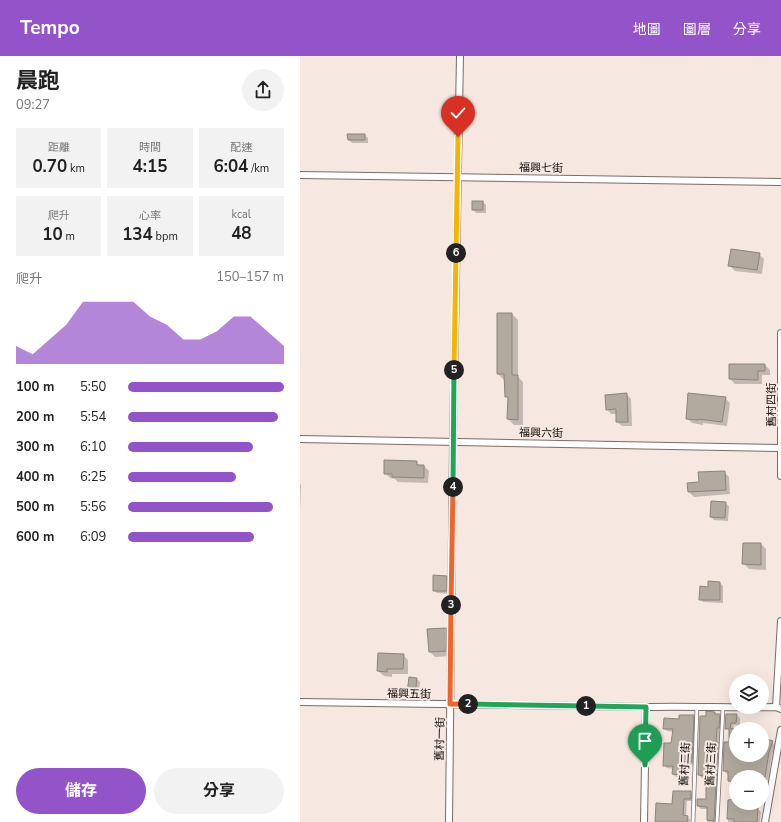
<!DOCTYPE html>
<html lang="zh-TW">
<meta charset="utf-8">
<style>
:root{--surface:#fff;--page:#f2f2f2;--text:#222;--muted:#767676;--accent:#9354ca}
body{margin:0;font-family:"Nunito Sans","Noto Sans TC",sans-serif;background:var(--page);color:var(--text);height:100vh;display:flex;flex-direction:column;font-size:15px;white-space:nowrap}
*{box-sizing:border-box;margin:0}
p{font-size:13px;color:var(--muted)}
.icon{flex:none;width:22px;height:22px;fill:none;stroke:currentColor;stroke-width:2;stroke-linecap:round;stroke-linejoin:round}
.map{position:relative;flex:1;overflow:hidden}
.sheet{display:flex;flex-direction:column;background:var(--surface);width:300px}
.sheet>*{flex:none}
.fabs{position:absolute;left:429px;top:618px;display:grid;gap:8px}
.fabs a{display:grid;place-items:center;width:40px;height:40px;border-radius:50%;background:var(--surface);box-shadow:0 4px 16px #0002;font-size:20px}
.pin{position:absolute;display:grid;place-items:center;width:34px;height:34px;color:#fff;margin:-41px -17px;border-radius:50% 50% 50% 0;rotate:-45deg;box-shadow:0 0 4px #0007}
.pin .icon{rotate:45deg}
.km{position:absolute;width:20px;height:20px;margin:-10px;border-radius:50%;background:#222;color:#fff;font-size:11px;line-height:20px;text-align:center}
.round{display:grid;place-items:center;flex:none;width:42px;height:42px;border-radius:21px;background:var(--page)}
.overview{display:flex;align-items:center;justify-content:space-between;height:68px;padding:0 16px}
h1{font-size:22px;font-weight:700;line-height:30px}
.metrics{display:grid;grid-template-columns:repeat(3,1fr);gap:6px;height:68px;padding:4px 16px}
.metrics div{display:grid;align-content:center;border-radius:0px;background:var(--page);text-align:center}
.metrics b{font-size:17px;font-weight:700}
.metrics small{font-size:11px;font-weight:400}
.metrics p{font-size:11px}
.chart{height:112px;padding:8px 16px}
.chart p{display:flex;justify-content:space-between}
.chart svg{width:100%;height:72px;margin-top:4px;fill:var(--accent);opacity:.7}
.action{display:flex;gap:8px;margin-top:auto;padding:8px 16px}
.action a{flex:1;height:46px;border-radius:24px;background:var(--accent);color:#fff;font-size:16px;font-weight:700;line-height:46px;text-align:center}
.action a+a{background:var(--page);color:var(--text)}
ul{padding:0 16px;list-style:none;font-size:13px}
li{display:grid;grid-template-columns:64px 48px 1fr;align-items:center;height:30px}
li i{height:10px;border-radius:5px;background:var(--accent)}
header{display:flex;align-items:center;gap:24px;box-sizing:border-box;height:56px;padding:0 20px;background:var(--accent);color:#fff}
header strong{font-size:19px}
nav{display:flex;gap:22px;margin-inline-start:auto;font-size:14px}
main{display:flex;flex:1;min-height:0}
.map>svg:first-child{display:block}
</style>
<header>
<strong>Tempo</strong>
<nav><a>地圖</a><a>圖層</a><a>分享</a></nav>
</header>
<main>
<section class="sheet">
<div class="overview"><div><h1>晨跑</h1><p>09:27</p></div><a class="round"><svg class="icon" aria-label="share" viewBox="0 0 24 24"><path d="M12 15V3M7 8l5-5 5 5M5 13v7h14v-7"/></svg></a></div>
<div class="metrics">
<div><p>距離</p><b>0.70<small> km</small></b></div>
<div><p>時間</p><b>4:15</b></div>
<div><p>配速</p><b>6:04<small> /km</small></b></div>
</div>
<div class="metrics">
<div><p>爬升</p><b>10<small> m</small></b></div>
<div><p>心率</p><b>134<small> bpm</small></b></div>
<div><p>kcal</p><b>48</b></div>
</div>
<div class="chart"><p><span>爬升</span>150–157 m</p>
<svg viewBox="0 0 160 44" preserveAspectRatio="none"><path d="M0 44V33L10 38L20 29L30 20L40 6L50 6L60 6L70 6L80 15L90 20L100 29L110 29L120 24L130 15L140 15L150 24L160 33V44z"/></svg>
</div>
<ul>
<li><b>100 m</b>5:50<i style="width:100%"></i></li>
<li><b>200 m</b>5:54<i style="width:96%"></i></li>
<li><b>300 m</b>6:10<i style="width:80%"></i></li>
<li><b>400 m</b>6:25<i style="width:69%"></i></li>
<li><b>500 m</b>5:56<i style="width:93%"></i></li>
<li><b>600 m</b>6:09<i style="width:81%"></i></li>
</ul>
<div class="action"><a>儲存</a><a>分享</a></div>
</section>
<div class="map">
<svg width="481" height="766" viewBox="0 0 481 766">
<rect width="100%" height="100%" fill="#f6e7e0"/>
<g fill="#0003">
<polygon points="64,79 68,82 68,87 52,87 49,84"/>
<polygon points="183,146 186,149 186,157 176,157 173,154"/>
<polygon points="459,198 464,203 462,218 435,215 429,209"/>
<polygon points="212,258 218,264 218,321 223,326 223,369 214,369 208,363 209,343 206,340 205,324 204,324 198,318"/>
<polygon points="465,309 470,314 470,319 462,319 462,328 435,328 430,323"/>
<polygon points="326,338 331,343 332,370 322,370 317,366 317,358 311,358 307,353"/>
<polygon points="425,342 430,347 427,370 403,367 403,369 392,367 387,362"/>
<polygon points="116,406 120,410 124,410 129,415 128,427 98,426 95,423 90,422 85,417"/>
<polygon points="424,416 429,421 430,438 394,441 389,436 400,426"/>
<polygon points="0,428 1,429 0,454"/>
<polygon points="425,447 429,450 428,465 414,464 411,461"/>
<polygon points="461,488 466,493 466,514 449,513 444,508"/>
<polygon points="147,521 150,524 150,538 137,537 134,534"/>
<polygon points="420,527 423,530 423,547 403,546 400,543 409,532"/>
<polygon points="146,573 151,578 151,600 135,601 130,596"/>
<polygon points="103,599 108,604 108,618 92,618 92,621 84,620 78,615"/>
<polygon points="110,622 117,623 120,626 118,641 112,640 108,637"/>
<polygon points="415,657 423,662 422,675 420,675 419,688 421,690 417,766 407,766 408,753 401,753 398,750 407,744 407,723 402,722 399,719 407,661"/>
<polygon points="437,659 440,662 440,670 434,669 433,674 436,675 436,699 462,699 462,683 472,686 475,689 472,699 468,724 462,723 462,721 436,721 436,728 432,728 429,725 429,718 427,718 424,715 430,687 430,675 426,672"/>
<polygon points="393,660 396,663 395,709 383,707 382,721 376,721 373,718 374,713 367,712 364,709 372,688 374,676 367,675 364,672 380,664"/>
<polygon points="462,734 466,737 466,742 462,742"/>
<polygon points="391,736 394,738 393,745 387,745 386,760 390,763 390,766 356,766 373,749"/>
<polygon points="436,744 436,747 457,747 458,753 461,756 460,766 428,766 429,745"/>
</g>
<g fill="#b3aa9f" stroke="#8c8479">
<polygon points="47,78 65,78 65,84 48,84"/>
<rect x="172" y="145" width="11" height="9"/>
<polygon points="431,193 460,197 457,214 428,210"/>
<polygon points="197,257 212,257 212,319 218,319 218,364 207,363 208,341 205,341 204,318 197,318"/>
<polygon points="429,308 465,308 465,315 458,315 458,324 429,323"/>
<polygon points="327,337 328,366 316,366 316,353 306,354 305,339"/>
<polygon points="388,337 426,341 422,366 398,363 398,364 386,363"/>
<polygon points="84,404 117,405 117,409 124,409 124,422 92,421 92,418 84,418"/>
<polygon points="425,415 426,434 388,436 387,427 399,426 398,416"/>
<polygon points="411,445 426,446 425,462 410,461"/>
<polygon points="443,487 461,487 461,509 442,508"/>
<polygon points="133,519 147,520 147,535 133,535"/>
<polygon points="408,525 420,526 420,544 399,544 400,530 408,531"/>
<polygon points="147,572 146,595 129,596 127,573"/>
<polygon points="78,597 104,598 103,613 87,613 87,616 77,615"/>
<polygon points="109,621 117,622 115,638 107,637"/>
<polygon points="406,655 415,656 415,658 420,658 419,672 417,672 416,686 418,686 414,765 407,764 407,751 397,750 397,743 406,743 406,720 398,719 400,660 406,660"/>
<polygon points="426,658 437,658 436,667 431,667 430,672 436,674 436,699 463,699 463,682 473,685 469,696 465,721 447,720 447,721 436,721 436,726 428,725 428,715 423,715 424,686 429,686 429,673 425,673"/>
<polygon points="379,659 394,659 392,706 380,705 380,719 372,718 373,710 363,710 364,687 371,687 373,673 363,673 364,662 379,663"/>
<polygon points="373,735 391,735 391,743 384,743 383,759 388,760 387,766 355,766 356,747 372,748"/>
<polygon points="436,743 436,747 455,747 455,751 458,752 457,766 434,766 434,763 427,763 428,744"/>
</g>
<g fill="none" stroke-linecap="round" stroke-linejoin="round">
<defs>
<g id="lane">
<polyline points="393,766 397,650"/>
<polyline points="417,766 423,652"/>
</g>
<g id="street">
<polyline points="0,119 481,126"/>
<polyline points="481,277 481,420"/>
<polyline points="0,383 481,392"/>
<path d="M0 646 346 651C389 650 433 652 476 651L481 653"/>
<polyline points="476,651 481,565"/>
<polyline points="149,766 153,385 160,0"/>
<polyline points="344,766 346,651"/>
<polyline points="465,766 481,674"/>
</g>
</defs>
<use href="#lane" stroke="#796d67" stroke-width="4.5"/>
<use href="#street" stroke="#796d67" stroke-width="8"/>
<use href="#lane" stroke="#fff" stroke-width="3"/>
<use href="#street" stroke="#fff" stroke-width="6"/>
</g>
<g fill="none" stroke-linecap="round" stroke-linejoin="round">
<defs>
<polyline id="split-1" points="286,650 346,651 345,709"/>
<polyline id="split-2" points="168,648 286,650"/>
<polyline id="split-3" points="151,549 150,648 168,648"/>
<polyline id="split-4" points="151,549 153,431"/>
<polyline id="split-5" points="153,431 154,314"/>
<polyline id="split-6" points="154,314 156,197"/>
<polyline id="split-7" points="156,197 158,81"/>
</defs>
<use href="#split-1" stroke="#fff" stroke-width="8"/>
<use href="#split-2" stroke="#fff" stroke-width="8"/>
<use href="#split-3" stroke="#fff" stroke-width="8"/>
<use href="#split-4" stroke="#fff" stroke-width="8"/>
<use href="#split-5" stroke="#fff" stroke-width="8"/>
<use href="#split-6" stroke="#fff" stroke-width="8"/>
<use href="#split-7" stroke="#fff" stroke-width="8"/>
<use href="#split-1" stroke="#22a559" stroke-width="5"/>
<use href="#split-2" stroke="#22a559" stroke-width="5"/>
<use href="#split-3" stroke="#f0652b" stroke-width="5"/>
<use href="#split-4" stroke="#f0652b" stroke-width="5"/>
<use href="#split-5" stroke="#22a559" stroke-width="5"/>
<use href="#split-6" stroke="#f5b400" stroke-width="5"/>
<use href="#split-7" stroke="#f5b400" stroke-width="5"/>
</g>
<g text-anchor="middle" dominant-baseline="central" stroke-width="4" stroke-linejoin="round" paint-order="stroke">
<g font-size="11" fill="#0f0a08" stroke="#f6e7e0">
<text transform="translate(241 112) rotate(1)">福興七街</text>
<text transform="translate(471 349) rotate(-90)">舊村四街</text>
<text transform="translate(241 377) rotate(1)">福興六街</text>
<text transform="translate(109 638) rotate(1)">福興五街</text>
<text transform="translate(140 683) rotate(-89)">舊村一街</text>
<text transform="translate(385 708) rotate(-87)">舊村二街</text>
<text transform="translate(411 708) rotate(-87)">舊村三街</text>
</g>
</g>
</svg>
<div class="fabs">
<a><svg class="icon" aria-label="layers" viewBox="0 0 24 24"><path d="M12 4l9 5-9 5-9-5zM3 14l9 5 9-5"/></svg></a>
<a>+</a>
<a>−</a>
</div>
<div class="pin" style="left:345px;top:709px;background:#1e9e55"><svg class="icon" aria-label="arrive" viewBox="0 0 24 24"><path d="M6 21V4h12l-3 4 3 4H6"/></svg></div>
<div class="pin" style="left:158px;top:81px;background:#d93025"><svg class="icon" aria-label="check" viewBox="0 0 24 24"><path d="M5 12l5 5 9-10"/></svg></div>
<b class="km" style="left:286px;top:650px">1</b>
<b class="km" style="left:168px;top:648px">2</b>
<b class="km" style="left:151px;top:549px">3</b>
<b class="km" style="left:153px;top:431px">4</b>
<b class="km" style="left:154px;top:314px">5</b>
<b class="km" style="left:156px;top:197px">6</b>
</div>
</main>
